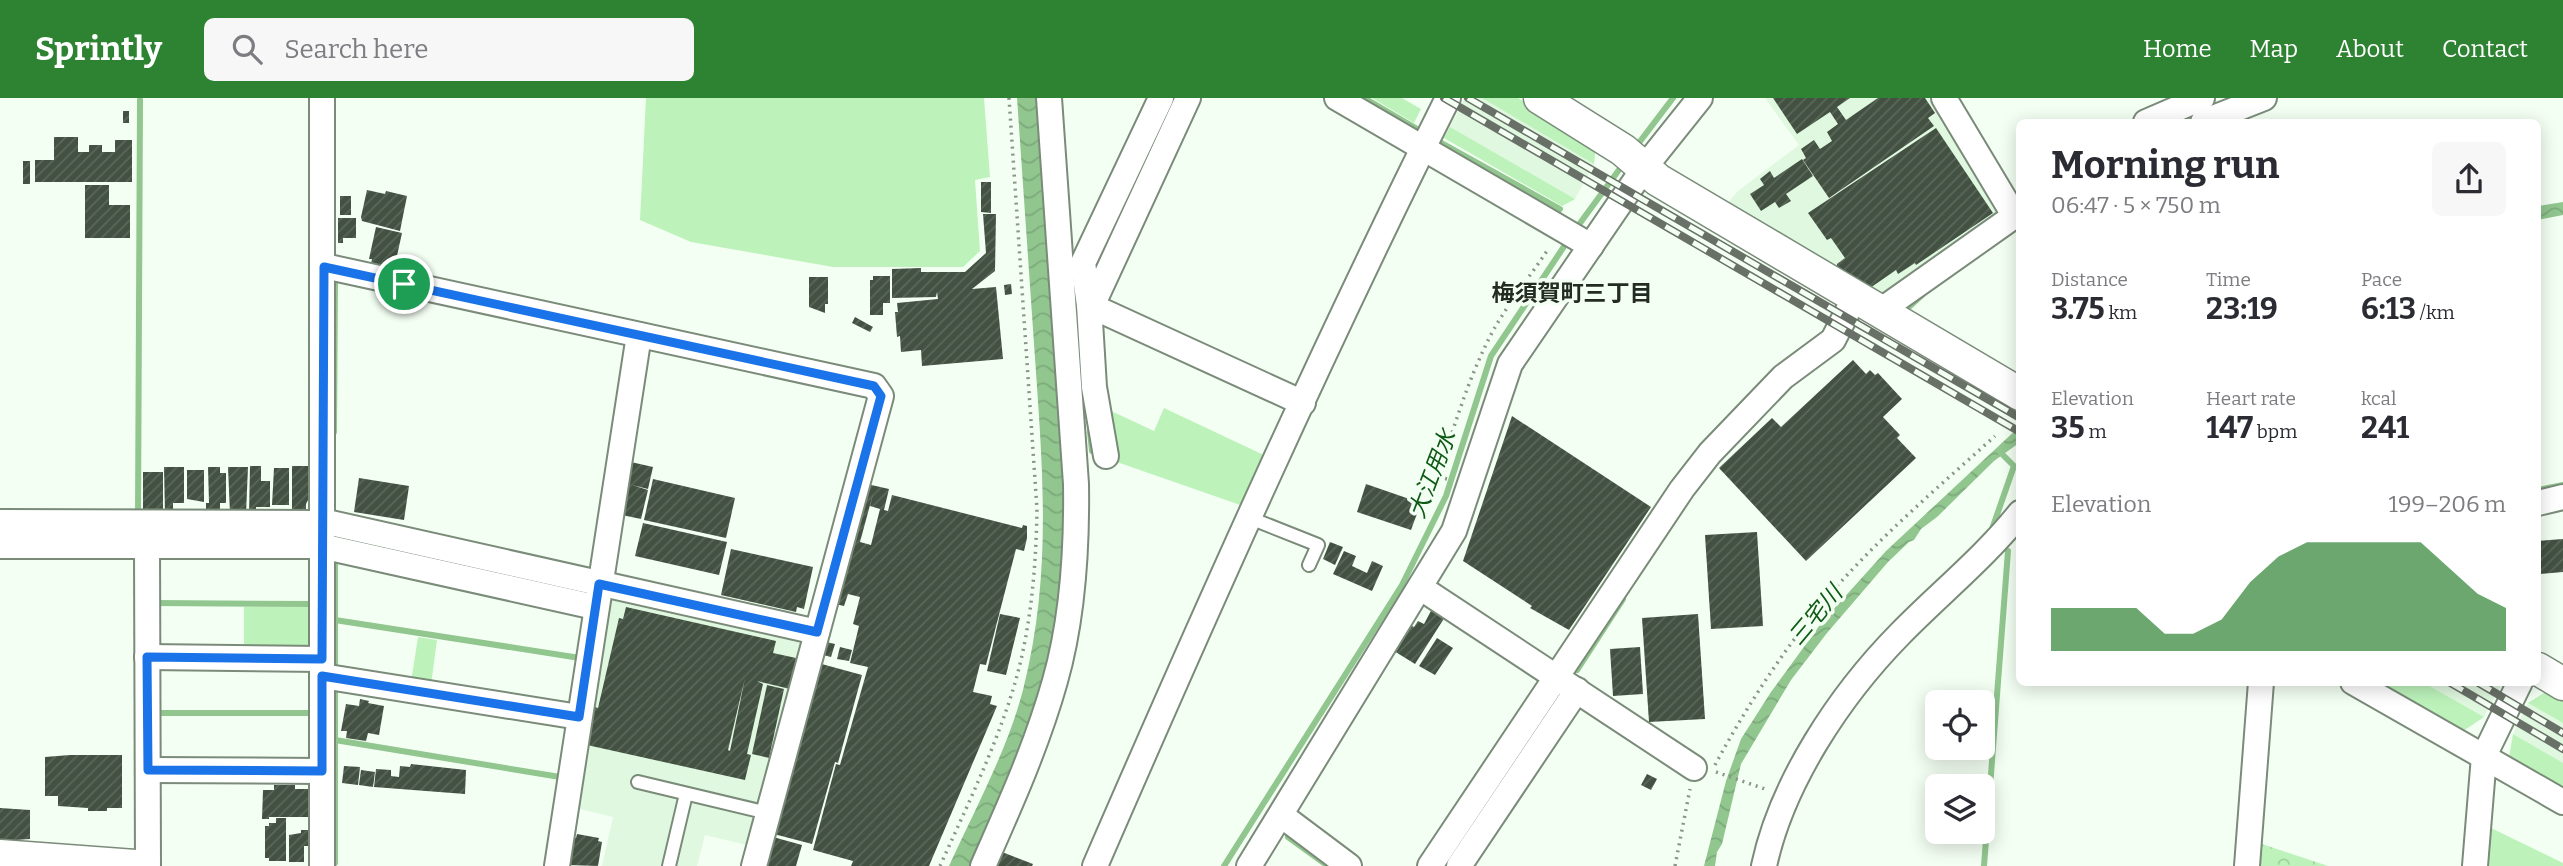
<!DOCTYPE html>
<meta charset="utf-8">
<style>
:root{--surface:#fff;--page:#f7f7f7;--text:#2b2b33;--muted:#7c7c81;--accent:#2d8331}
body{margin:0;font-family:Bitter,"Noto Sans JP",serif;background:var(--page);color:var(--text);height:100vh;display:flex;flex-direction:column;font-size:26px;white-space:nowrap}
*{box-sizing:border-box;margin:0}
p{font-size:23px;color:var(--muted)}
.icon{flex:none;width:38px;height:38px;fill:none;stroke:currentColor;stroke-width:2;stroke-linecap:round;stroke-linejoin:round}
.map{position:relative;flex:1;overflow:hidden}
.side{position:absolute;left:2016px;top:21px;width:525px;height:567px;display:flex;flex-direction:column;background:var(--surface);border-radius:10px;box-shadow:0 4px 18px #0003}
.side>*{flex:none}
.tools{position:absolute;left:1925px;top:592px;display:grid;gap:14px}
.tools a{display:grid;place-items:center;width:70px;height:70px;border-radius:10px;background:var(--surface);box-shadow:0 4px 18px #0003;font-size:35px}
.pin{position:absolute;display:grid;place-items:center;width:60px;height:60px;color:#fff;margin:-30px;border:4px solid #fff;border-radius:50%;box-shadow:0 2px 7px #0007}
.round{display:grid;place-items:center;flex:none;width:74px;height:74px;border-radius:10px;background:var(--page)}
.headline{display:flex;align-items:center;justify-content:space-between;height:119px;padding:0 35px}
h1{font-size:38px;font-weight:700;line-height:52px}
.stats{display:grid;grid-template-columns:repeat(3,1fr);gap:10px;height:119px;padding:7px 35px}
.stats div{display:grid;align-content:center}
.stats b{font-size:30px;font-weight:700}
.stats small{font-size:19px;font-weight:400}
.stats p{font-size:19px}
.chart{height:196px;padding:14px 35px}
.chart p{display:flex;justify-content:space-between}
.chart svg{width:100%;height:126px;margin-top:7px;fill:var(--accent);opacity:.7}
header{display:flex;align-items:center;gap:42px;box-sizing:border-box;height:98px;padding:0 35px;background:var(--accent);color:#fff}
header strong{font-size:33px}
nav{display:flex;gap:38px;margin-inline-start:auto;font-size:24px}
.search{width:490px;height:63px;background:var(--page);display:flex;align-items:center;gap:18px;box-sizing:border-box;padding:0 24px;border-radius:10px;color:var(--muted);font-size:26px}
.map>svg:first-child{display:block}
</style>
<header>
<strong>Sprintly</strong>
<div class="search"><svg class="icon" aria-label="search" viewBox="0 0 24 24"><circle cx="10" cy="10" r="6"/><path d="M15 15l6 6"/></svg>Search here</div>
<nav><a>Home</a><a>Map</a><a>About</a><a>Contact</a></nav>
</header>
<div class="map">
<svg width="2563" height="768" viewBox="0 0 2563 768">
<defs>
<pattern id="forest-crowns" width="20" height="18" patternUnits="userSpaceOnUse" patternTransform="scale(1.75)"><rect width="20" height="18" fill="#bdf3bb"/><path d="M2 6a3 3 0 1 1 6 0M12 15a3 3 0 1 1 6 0" fill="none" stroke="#a2d0a0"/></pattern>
<pattern id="water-waves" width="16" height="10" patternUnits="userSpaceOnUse" patternTransform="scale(1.75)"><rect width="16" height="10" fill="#91c68f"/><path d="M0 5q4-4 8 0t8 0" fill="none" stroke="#7daa7b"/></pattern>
<pattern id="building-hatch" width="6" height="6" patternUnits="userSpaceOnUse" patternTransform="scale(1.75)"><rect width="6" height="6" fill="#425141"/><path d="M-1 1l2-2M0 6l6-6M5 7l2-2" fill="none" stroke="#5b675a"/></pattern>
</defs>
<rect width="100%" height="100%" fill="#f4fff3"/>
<g fill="#e0f8df">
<polygon points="1465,0 1518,0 1596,47 1594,66 1575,101 1562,108 1444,40"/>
<polygon points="1765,0 1934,0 2000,114 1881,200 1726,107 1738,93 1799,47"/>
<polygon points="610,501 805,545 751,748 705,737 697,768 602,768 613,719 576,710"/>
<polygon points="2378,585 2502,585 2484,619 2463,633"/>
<polygon points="2547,593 2563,603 2563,692 2509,660 2513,636 2528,605"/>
</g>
<g fill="#bdf3bb">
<polygon points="646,0 984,0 990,79 975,82 980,153 963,169 833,169 691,144 640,122"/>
<polygon points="1372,0 1402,0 1421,11 1414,25"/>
<polygon points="1482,0 1518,0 1596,47 1594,66"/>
<polygon points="1450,29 1575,101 1562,108 1444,40"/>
<polygon points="1164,310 1268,359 1246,409 1114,363 1107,311 1154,333"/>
<polygon points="244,509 315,509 315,551 244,556"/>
<polygon points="418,539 437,542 431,587 411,584"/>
<polygon points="2378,585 2424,585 2484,619 2463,633"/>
<polygon points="2547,593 2563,603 2563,625 2528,605"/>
<polygon points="2513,636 2563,665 2563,692 2509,660"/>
<polygon points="2489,729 2563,765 2563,768 2485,768"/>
</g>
<polygon fill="url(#forest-crowns)" points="2256,744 2328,768 2254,768"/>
<g fill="url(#water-waves)">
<path d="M1017 0H1043L1072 414 1053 576 976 768H949C975 711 1007 653 1023 592 1052 478 1043 375 1035 260 1029 173 1023 87 1017 0Z"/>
<polygon points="2563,104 2563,117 2538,122 2538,108"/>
<polygon points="2019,329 2019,345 1994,363 1937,419 1921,431 1914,442 1909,444 1888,464 1827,535 1791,582 1741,666 1722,746 1717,754 1715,768 1704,768 1726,683 1741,641 1771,594 1822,524 1886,453"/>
</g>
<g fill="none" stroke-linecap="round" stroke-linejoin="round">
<g stroke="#91c68f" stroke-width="6">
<polyline points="1364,0 1419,32"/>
<polyline points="1438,43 1560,111"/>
<polyline points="1635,50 1673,0"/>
<polyline points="1575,132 1624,65"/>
<polyline points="1095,171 1107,147"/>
<polyline points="1910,208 1922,197"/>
<polyline points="334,334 335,183 339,179"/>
<polyline points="1090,334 1092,353"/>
<polyline points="2538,392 2563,387"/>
<polyline points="138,417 140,2"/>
<polyline points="1991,434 2014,368 2000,354"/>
<polyline points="335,460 335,571"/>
<polyline points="154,505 313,506"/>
<polyline points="335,522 580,560"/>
<polyline points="1577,572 1623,501"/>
<polyline points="155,615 315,615"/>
<polyline points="335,642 560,679"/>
<polyline points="1288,739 1328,768"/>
<polyline points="335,765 335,589"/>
<polyline points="1224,768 1402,487 1446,398 1491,258 1569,141"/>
<polyline points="1984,768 2008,453"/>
</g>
</g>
<g fill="url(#building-hatch)" fill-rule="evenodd">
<polygon points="1773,0 1850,0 1837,9 1846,22 1878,0 1925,0 1935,15 1928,20 1934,28 1829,100 1803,62 1806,60 1801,51 1814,42 1820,51 1832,43 1827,34 1838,26 1830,14 1797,36"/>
<rect x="123" y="13" width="6" height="12"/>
<polygon points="1936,30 1993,115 1916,167 1915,165 1898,176 1896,172 1870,190 1837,171 1837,166 1845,160 1831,140 1827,142 1808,115"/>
<polygon points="54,39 78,39 78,54 89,54 89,47 102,47 102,54 115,54 115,42 132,42 132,84 35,84 35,62 54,62"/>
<polygon points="1802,61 1813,78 1786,96 1791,103 1779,110 1775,104 1761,113 1750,96 1764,87 1760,81 1770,73 1774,80"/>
<rect x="23" y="63" width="7" height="23"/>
<polygon points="981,84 991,84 991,115 981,114"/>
<polygon points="85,87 109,87 109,107 130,107 130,140 85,140"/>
<polygon points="367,92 385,96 386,93 407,98 400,133 362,123 361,119"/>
<rect x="340" y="98" width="11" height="19"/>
<polygon points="983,116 996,116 995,173 972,191 996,189 1003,261 922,268 921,252 901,254 900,238 897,239 895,214 898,214 897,205 938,201 937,194 936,199 892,200 892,171 921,170 921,174 965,174 986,155"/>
<polygon points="338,120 356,120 356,140 343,140 343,145 338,145"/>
<polygon points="376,129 402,135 393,176 370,170 372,161 369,161"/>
<polygon points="873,178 890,178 890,205 883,205 883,217 870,217 870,182 873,182"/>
<polygon points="809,179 828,179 828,206 825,206 825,215 809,209"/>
<polygon points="1011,186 1012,196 1005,197 1004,187"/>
<polygon points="855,219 873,229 870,234 852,225"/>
<polygon points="1853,262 1866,276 1870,272 1875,277 1878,275 1902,301 1883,319 1900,337 1897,340 1916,360 1806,463 1719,370 1772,320 1781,329"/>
<polygon points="1512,318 1651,409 1569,532 1530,510 1532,508 1463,463"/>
<polygon points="631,364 653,369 648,391 632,387 648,392 641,421 622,417"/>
<polygon points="250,368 261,368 261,383 270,383 270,409 256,409 256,417 249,417"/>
<polygon points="292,368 313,368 313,402 308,402 306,406 306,417 292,417"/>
<polygon points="164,369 184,369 184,405 173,405 173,416 165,416"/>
<polygon points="208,369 220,369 220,375 226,375 226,405 220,405 220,417 206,417 206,405 209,405"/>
<polygon points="228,369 248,369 246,416 230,416"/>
<polygon points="274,370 289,370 289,407 272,407"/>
<polygon points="187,372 204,372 204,404 187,401"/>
<rect x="143" y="374" width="20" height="42"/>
<polygon points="359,380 409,388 404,422 354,414"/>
<polygon points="653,381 735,400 726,440 644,422"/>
<path d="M867 386 889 391 884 412 888 413 892 397 1022 430 1023 427 1027 428V440L1024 453 1016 451 986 567 980 566 973 594 992 598 990 606 997 608 929 768H851L853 763 813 752 836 666 840 667 868 569 850 565 859 528 853 526 860 499 848 496 844 508 831 505ZM873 396 870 408 880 411 871 447 860 444Z"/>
<polygon points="1366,386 1421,405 1411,432 1357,414"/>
<polygon points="643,425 727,444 719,477 635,458"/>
<polygon points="1757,434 1763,528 1711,531 1705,437"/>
<polygon points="2563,441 2563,474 2540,476 2538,443"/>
<polygon points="1330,444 1343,449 1335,467 1323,461"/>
<polygon points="731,451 813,469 804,511 797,509 796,514 721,497"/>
<polygon points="1344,453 1356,458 1352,468 1367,475 1372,463 1383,468 1372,493 1333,476"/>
<path d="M626 509 776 543 773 555 796 560 790 591 757 583 763 586 747 656 751 657 745 682 587 647 595 609 598 610 619 520 623 521ZM745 580 730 653 728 652Z"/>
<polygon points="1432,511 1445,519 1415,566 1394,553 1410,527 1414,529 1418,523 1424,526"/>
<polygon points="1000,516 1020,520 1006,577 987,573"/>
<polygon points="1698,516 1705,621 1649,624 1642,520"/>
<polygon points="1437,540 1453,550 1435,577 1419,568"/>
<polygon points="822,543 835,546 831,559 819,556"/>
<polygon points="840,549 852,552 849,563 837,561"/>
<polygon points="1640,549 1643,596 1613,598 1610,551"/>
<polygon points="818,565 862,577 838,665 835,664 812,746 770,735"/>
<polygon points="767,587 784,591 769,660 752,656"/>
<polygon points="360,601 369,603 368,605 384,608 379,637 368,635 366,643 346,640 347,633 341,633 346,606 359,608"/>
<polygon points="70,657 122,657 122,710 107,710 107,713 88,713 88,710 58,708 58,698 45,698 45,659"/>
<polygon points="411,666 466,672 465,696 374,689 376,671 391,672 391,678 399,679 400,668 410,669"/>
<polygon points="344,668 360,669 358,687 342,685"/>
<polygon points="361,672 375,674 373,689 359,687"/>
<polygon points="1647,676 1657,681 1651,692 1641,687"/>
<polygon points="274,687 295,687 295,691 311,691 311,719 269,719 269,721 262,721 263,692 274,692"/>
<polygon points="0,710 30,712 30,741 0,743"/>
<polygon points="276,720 286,720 286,763 269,763 269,760 265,760 265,728 269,728 269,725 276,725"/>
<polygon points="301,732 312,732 312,748 304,748 304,764 289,764 289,737 301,735"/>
<polygon points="577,736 599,740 598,743 602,744 598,768 568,767 573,739 576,740"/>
<polygon points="773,739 802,747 796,768 765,768"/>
<polygon points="1002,754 1033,766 1032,768 996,768"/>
</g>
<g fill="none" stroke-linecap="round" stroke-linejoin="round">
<defs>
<g id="service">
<polyline points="1250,420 1318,447 1309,467"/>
<polyline points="638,684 768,715"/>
<polyline points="669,768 686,696"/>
</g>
<g id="minor">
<polyline points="1161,0 1083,165 1089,207 1303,305"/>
<polyline points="1337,0 1591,148"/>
<polyline points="1944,0 2014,117"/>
<polyline points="2146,24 2202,0"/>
<polyline points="2203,24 2264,0"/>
<polyline points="324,168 874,288 881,298 754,768"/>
<polyline points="1089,207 1094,289 1106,358"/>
<polyline points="1092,208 1188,0"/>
<polyline points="1880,213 2020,114"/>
<polyline points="2538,405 2563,399"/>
<polyline points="322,423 817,534"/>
<polyline points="0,424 322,425"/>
<polyline points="0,448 321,448 595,509"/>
<polyline points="147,448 148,768"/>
<polyline points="1421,490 1694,670"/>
<polyline points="147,559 322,561"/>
<polyline points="322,578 579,619"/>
<polyline points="2353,584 2563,704"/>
<polyline points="148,672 322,673"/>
<polyline points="1281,717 1349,768"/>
<polyline points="322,768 322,0"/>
<polyline points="557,768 639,237"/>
<path d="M983 768C1010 707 1037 647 1055 583 1073 520 1077 452 1076 386L1049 0"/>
<path d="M1095 768C1207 510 1322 252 1448 0"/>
<polyline points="1249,768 1454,433 1510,266 1644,70 1700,0"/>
<polyline points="1430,768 1682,391 1710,355 1783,279 1833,242 1855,199"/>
<polyline points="1459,768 1577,592"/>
<path d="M1764 768C1782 684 1840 597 1900 536 1939 496 1984 460 2020 415"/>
<polyline points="2247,768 2261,584"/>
<polyline points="2475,768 2484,658 2520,584"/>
</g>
<g id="tertiary">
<polyline points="1540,0 1623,52 1658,82 2020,296"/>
<polyline points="2538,571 2563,586"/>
<polyline points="0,758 135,768"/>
</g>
</defs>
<use href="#service" stroke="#7a8b79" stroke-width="16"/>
<use href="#minor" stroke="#7a8b79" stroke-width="28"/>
<use href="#tertiary" stroke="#7a8b79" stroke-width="35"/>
<g stroke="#8b948a" stroke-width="3.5" stroke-dasharray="2 5" stroke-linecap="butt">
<path d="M1447 381 1438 379C1454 329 1469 277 1494 231 1510 203 1531 177 1549 150"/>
<path d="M1715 667C1743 615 1775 565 1812 518 1865 451 1932 395 1995 338"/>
<polyline points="1716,674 1765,691"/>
<path d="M940 768C967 708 996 649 1015 585 1031 529 1036 470 1037 411L1009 0"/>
<polyline points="1675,768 1690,691"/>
</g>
<use href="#service" stroke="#fff" stroke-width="12"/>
<use href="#minor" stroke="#fff" stroke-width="24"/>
<use href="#tertiary" stroke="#fff" stroke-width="32"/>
<defs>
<g id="rail">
<polyline points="1444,0 2020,334"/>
<polyline points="1468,0 2020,320"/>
<polyline points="2449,584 2563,651"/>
<polyline points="2477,584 2563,635"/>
</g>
</defs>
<use href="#rail" stroke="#687067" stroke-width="8"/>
<use href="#rail" stroke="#f4fff3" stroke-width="5" stroke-dasharray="16" stroke-linecap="butt"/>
</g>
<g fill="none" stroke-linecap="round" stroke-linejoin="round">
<defs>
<polygon id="route" points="324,169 874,288 881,298 817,534 599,486 579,619 322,578 322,673 148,672 147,559 322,561"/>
</defs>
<use href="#route" stroke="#fff" stroke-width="14"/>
<use href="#route" stroke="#1a73e8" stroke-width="9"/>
</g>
<g text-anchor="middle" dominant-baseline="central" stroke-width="7" stroke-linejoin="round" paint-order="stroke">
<g font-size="23" font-weight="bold" fill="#242b23" stroke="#f4fff3">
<text x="1572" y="195">梅須賀町三丁目</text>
</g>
<g font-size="23" font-style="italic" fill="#0e5b15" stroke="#f4fff3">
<text transform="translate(1432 376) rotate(-69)">大江用水</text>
<text transform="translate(1815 517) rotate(-50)">三宅川</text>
</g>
</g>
</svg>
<div class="tools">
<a><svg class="icon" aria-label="locate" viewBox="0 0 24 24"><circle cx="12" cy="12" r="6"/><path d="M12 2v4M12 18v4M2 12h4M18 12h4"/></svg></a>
<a><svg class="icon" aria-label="layers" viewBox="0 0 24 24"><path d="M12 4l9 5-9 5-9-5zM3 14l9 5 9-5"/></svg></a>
</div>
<div class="pin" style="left:404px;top:186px;background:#1e9e55"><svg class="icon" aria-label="arrive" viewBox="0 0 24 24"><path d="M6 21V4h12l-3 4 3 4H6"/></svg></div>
<section class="side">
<div class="headline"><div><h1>Morning run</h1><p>06:47 · 5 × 750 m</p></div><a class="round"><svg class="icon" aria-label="share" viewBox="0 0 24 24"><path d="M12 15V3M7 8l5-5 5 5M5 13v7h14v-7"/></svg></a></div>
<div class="stats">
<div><p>Distance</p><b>3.75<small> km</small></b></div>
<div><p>Time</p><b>23:19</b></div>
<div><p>Pace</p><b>6:13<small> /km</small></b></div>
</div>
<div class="stats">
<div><p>Elevation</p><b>35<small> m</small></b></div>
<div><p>Heart rate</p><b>147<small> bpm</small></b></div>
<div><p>kcal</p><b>241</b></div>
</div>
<div class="chart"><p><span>Elevation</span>199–206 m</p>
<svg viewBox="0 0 160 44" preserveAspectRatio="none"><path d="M0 44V29L10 29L20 29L30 29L40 38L50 38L60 33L70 20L80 11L90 6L100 6L110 6L120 6L130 6L140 15L150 24L160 29V44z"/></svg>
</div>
</section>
</div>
